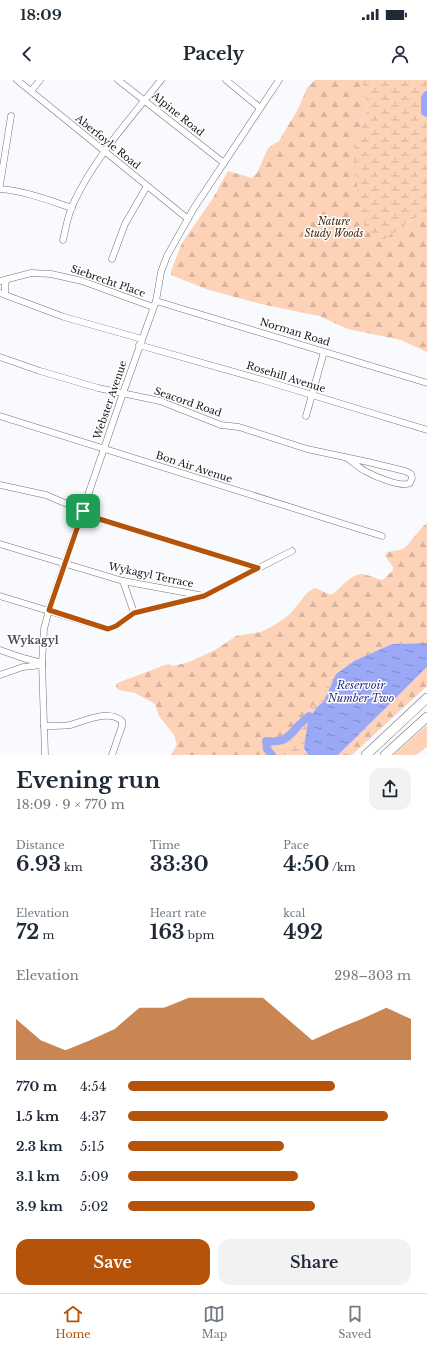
<!DOCTYPE html>
<meta charset="utf-8">
<style>
:root{--surface:#fff;--page:#f2f2f3;--text:#1f2937;--muted:#747a83;--line:#e0e1e3;--accent:#b45309}
body{margin:0;font-family:"Libre Baskerville",serif;background:var(--page);color:var(--text);height:100vh;display:flex;flex-direction:column;font-size:15px;white-space:nowrap}
*{box-sizing:border-box;margin:0}
p{font-size:13px;color:var(--muted)}
.icon{flex:none;width:22px;height:22px;fill:none;stroke:currentColor;stroke-width:2;stroke-linecap:round;stroke-linejoin:round}
.map{position:relative;height:675px;overflow:hidden}
.details{display:flex;flex-direction:column;background:var(--surface);flex:1}
.details>*{flex:none}
.pin{position:absolute;display:grid;place-items:center;width:34px;height:34px;color:#fff;margin:-17px;border-radius:8px;box-shadow:0 2px 6px #0006}
.round{display:grid;place-items:center;flex:none;width:42px;height:42px;border-radius:12px;background:var(--page)}
.headline{display:flex;align-items:center;justify-content:space-between;height:68px;padding:0 16px}
h1{font-size:22px;font-weight:700;line-height:30px}
.metrics{display:grid;grid-template-columns:repeat(3,1fr);gap:6px;height:68px;padding:4px 16px}
.metrics div{display:grid;align-content:center}
.metrics b{font-size:20px;font-weight:700}
.metrics small{font-size:11px;font-weight:400}
.metrics p{font-size:11px}
.chart{height:112px;padding:8px 16px}
.chart p{display:flex;justify-content:space-between}
.chart svg{width:100%;height:72px;margin-top:4px;fill:var(--accent);opacity:.7}
.button{display:flex;gap:8px;margin-top:auto;padding:8px 16px}
.button a{flex:1;height:46px;border-radius:12px;background:var(--accent);color:#fff;font-size:16px;font-weight:700;line-height:46px;text-align:center}
.button a+a{background:var(--page);color:var(--text)}
ul{padding:0 16px;list-style:none;font-size:13px}
li{display:grid;grid-template-columns:64px 48px 1fr;align-items:center;height:30px}
li i{height:10px;border-radius:5px;background:var(--accent)}
.status{display:flex;justify-content:space-between;align-items:center;height:28px;padding:0 20px;background:var(--surface);direction:ltr}
.status svg{height:11px;fill:currentColor}
header{display:flex;justify-content:space-between;align-items:center;height:52px;padding:0 16px;background:var(--surface);font-size:18px;font-weight:700}
.tab-bar{display:flex;justify-content:space-around;align-items:center;height:56px;border-top:1px solid var(--line);background:var(--surface);font-size:11px;color:var(--muted)}
.tab-bar a{display:grid;justify-items:center;gap:2px}
.tab-bar .active{color:var(--accent)}
.map>svg:first-child{display:block}
</style>
<div class="status"><b>18:09</b><svg viewBox="0 0 49 12"><path d="M0 12V9h3v3zM5 12V6h3v6zM10 12V3h3v9zM15 12V0h3v12zM26 1h20v11H26zM47 4h2v5h-2z"/></svg></div>
<header><svg class="icon" aria-label="back" viewBox="0 0 24 24"><path d="M15 5l-7 7 7 7"/></svg>Pacely<svg class="icon" aria-label="person" viewBox="0 0 24 24"><circle cx="12" cy="8" r="4"/><path d="M4 21q1-7 8-7t8 7"/></svg></header>
<div class="map">
<svg width="427" height="675" viewBox="0 0 427 675">
<defs>
<pattern id="forest-firs" width="22" height="20" patternUnits="userSpaceOnUse"><rect width="22" height="20" fill="#fdd2b7"/><path d="M5 1l3.5 6h-7zM16 11l3.5 6h-7z" fill="#d8b39d"/></pattern>
<pattern id="wetland-marsh" width="20" height="14" patternUnits="userSpaceOnUse"><rect width="20" height="14" fill="#fdd2b7"/><path d="M1 5h8M5 5V1M11 12h8M15 12V8" fill="none" stroke="#d8b39d"/></pattern>
<pattern id="water-ripples" width="26" height="14" patternUnits="userSpaceOnUse"><rect width="26" height="14" fill="#9aa8f6"/><path d="M2 4q2-2 4 0t4 0M15 11q2-2 4 0t4 0" fill="none" stroke="#7c88c6"/></pattern>
</defs>
<rect width="100%" height="100%" fill="#f9fafe"/>
<polygon fill="#fdd2b7" points="427,645 427,667 416,675 393,675"/>
<g fill="url(#forest-firs)">
<polygon points="315,0 361,0 365,11 367,30 354,70 362,140 401,147 414,139 427,135 427,272 401,260 348,249 319,236 261,224 206,209 171,195 171,191 182,163 213,118 228,91 252,98 257,93 268,68 279,61 298,29 307,8"/>
<path d="M427 443V563L392 564 354 581 339 584 335 590 318 620 307 632 301 653 296 660 268 675H171L177 665 174 655 159 636 155 624 135 613 119 610 116 607 117 603 168 584 174 586 189 582 215 570 236 556 261 552 273 546 289 535 308 512 315 508 331 515C340 509 351 494 362 494 369 495 377 499 383 500L393 490V487L385 476 387 472C393 471 399 471 404 468 412 461 418 450 427 443Z"/>
<polygon points="427,587 427,606 352,675 345,675 350,670 370,643"/>
<polygon points="427,648 427,660 424,660 407,675 399,675"/>
</g>
<g fill="url(#wetland-marsh)">
<polygon points="361,0 427,0 427,135 413,139 385,159 372,158 362,140 354,84 354,70 367,30 365,11"/>
<polygon points="354,581 336,594 324,621 317,627 308,640 304,668 308,675 268,675 296,660 301,653 307,632 318,620 335,590 339,584"/>
<polygon points="370,643 350,670 345,675 338,675"/>
</g>
<polygon fill="url(#water-ripples)" points="427,563 427,587 338,675 308,675 304,668 308,640 317,627 324,621 336,594 354,581 392,564"/>
<g fill="none" stroke-linecap="round" stroke-linejoin="round">
<g stroke="#9aa8f6" stroke-width="8">
<polyline points="427,15 425,18 425,32 427,33"/>
<path d="M272 675 267 669 266 661C284 663 288 658 299 645 302 642 306 639 309 636L311 637"/>
</g>
<defs>
<g id="minor">
<polyline points="17,0 188,139"/>
<polyline points="118,0 224,83"/>
<polyline points="226,0 260,28"/>
<polyline points="31,11 40,0"/>
<polyline points="0,105 11,36"/>
<path d="M0 109C25 111 48 120 72 128"/>
<path d="M63 160C66 147 68 134 74 122 95 77 131 38 161 0"/>
<polyline points="112,179 125,144 147,106"/>
<polyline points="0,201 31,193 51,194 82,201 153,227"/>
<polyline points="0,213 64,237 142,259"/>
<polyline points="5,214 5,203 8,199"/>
<polyline points="156,221 427,303"/>
<polyline points="139,265 266,301 427,350"/>
<path d="M0 277 40 291 98 308 160 321 221 345 239 347 307 369 368 382 405 391 411 394 412 398 410 403C401 408 374 396 365 391 358 387 353 382 347 378"/>
<polyline points="0,336 382,456"/>
<polyline points="306,336 324,272"/>
<polyline points="0,405 46,415 74,427 96,438 258,488"/>
<polyline points="0,464 123,501 204,516 292,471"/>
<polyline points="123,501 134,533"/>
<polyline points="0,516 108,549 116,546 134,533 203,516"/>
<polyline points="0,570 23,578 42,583"/>
<polyline points="0,595 23,587 42,585"/>
<path d="M44 646C53 646 62 646 70 645 85 641 108 629 122 641V646L112 675"/>
<polyline points="45,675 42,583 44,549 50,526 123,313 156,221 161,192 167,176 194,128 279,0"/>
</g>
<g id="highway">
<polyline points="366,675 427,618"/>
<polyline points="385,675 427,637"/>
</g>
</defs>
<use href="#minor" stroke="#727379" stroke-width="7"/>
<use href="#highway" stroke="#727379" stroke-width="10"/>
<use href="#minor" stroke="#fff" stroke-width="6"/>
<use href="#highway" stroke="#fff" stroke-width="9"/>
</g>
<g fill="none" stroke-linecap="round" stroke-linejoin="round">
<defs>
<polygon id="route" points="83,431 96,438 258,488 204,516 134,533 116,546 108,549 49,530"/>
</defs>
<use href="#route" stroke="#fff" stroke-width="8"/>
<use href="#route" stroke="#b45309" stroke-width="5"/>
</g>
<g text-anchor="middle" dominant-baseline="central" stroke-width="3" stroke-linejoin="round" paint-order="stroke">
<g font-size="10" fill="#141517" stroke="#fff">
<text transform="translate(178 34) rotate(39)">Alpine Road</text>
<text transform="translate(108 62) rotate(39)">Aberfoyle Road</text>
<text transform="translate(108 201) rotate(19)">Siebrecht Place</text>
<text transform="translate(295 252) rotate(17)">Norman Road</text>
<text transform="translate(286 297) rotate(17)">Rosehill Avenue</text>
<text transform="translate(110 320) rotate(-71)">Webster Avenue</text>
<text transform="translate(188 322) rotate(19)">Seacord Road</text>
<text transform="translate(194 387) rotate(18)">Bon Air Avenue</text>
<text transform="translate(151 495) rotate(12)">Wykagyl Terrace</text>
</g>
<g font-size="10" font-style="italic" fill="#44260f" stroke="#fff">
<text x="334" y="141">Nature<tspan x="334" dy="12">Study Woods</tspan></text>
</g>
<g font-size="11" font-weight="bold" fill="#4b4c51" stroke="#fff">
<text x="33" y="560">Wykagyl</text>
</g>
<g font-size="11" font-style="italic" fill="#2f328a" stroke="#fff">
<text x="361" y="605">Reservoir<tspan x="361" dy="13">Number Two</tspan></text>
</g>
</g>
</svg>
<div class="pin" style="left:83px;top:431px;background:#1e9e55"><svg class="icon" aria-label="arrive" viewBox="0 0 24 24"><path d="M6 21V4h12l-3 4 3 4H6"/></svg></div>
</div>
<section class="details">
<div class="headline"><div><h1>Evening run</h1><p>18:09 · 9 × 770 m</p></div><a class="round"><svg class="icon" aria-label="share" viewBox="0 0 24 24"><path d="M12 15V3M7 8l5-5 5 5M5 13v7h14v-7"/></svg></a></div>
<div class="metrics">
<div><p>Distance</p><b>6.93<small> km</small></b></div>
<div><p>Time</p><b>33:30</b></div>
<div><p>Pace</p><b>4:50<small> /km</small></b></div>
</div>
<div class="metrics">
<div><p>Elevation</p><b>72<small> m</small></b></div>
<div><p>Heart rate</p><b>163<small> bpm</small></b></div>
<div><p>kcal</p><b>492</b></div>
</div>
<div class="chart"><p><span>Elevation</span>298–303 m</p>
<svg viewBox="0 0 160 44" preserveAspectRatio="none"><path d="M0 44V19L10 32L20 38L30 32L40 25L50 12L60 12L70 6L80 6L90 6L100 6L110 19L120 32L130 25L140 19L150 12L160 19V44z"/></svg>
</div>
<ul>
<li><b>770 m</b>4:54<i style="width:73%"></i></li>
<li><b>1.5 km</b>4:37<i style="width:92%"></i></li>
<li><b>2.3 km</b>5:15<i style="width:55%"></i></li>
<li><b>3.1 km</b>5:09<i style="width:60%"></i></li>
<li><b>3.9 km</b>5:02<i style="width:66%"></i></li>
</ul>
<div class="button"><a>Save</a><a>Share</a></div>
</section>
<nav class="tab-bar">
<a class="active"><svg class="icon" aria-label="home" viewBox="0 0 24 24"><path d="M3 11l9-7 9 7M6 9v11h12V9"/></svg>Home</a>
<a><svg class="icon" aria-label="map" viewBox="0 0 24 24"><path d="M3 6l6-2 6 2 6-2v14l-6 2-6-2-6 2zM9 4v14M15 6v14"/></svg>Map</a>
<a><svg class="icon" aria-label="saved" viewBox="0 0 24 24"><path d="M7 4h10v16l-5-4-5 4z"/></svg>Saved</a>
</nav>
